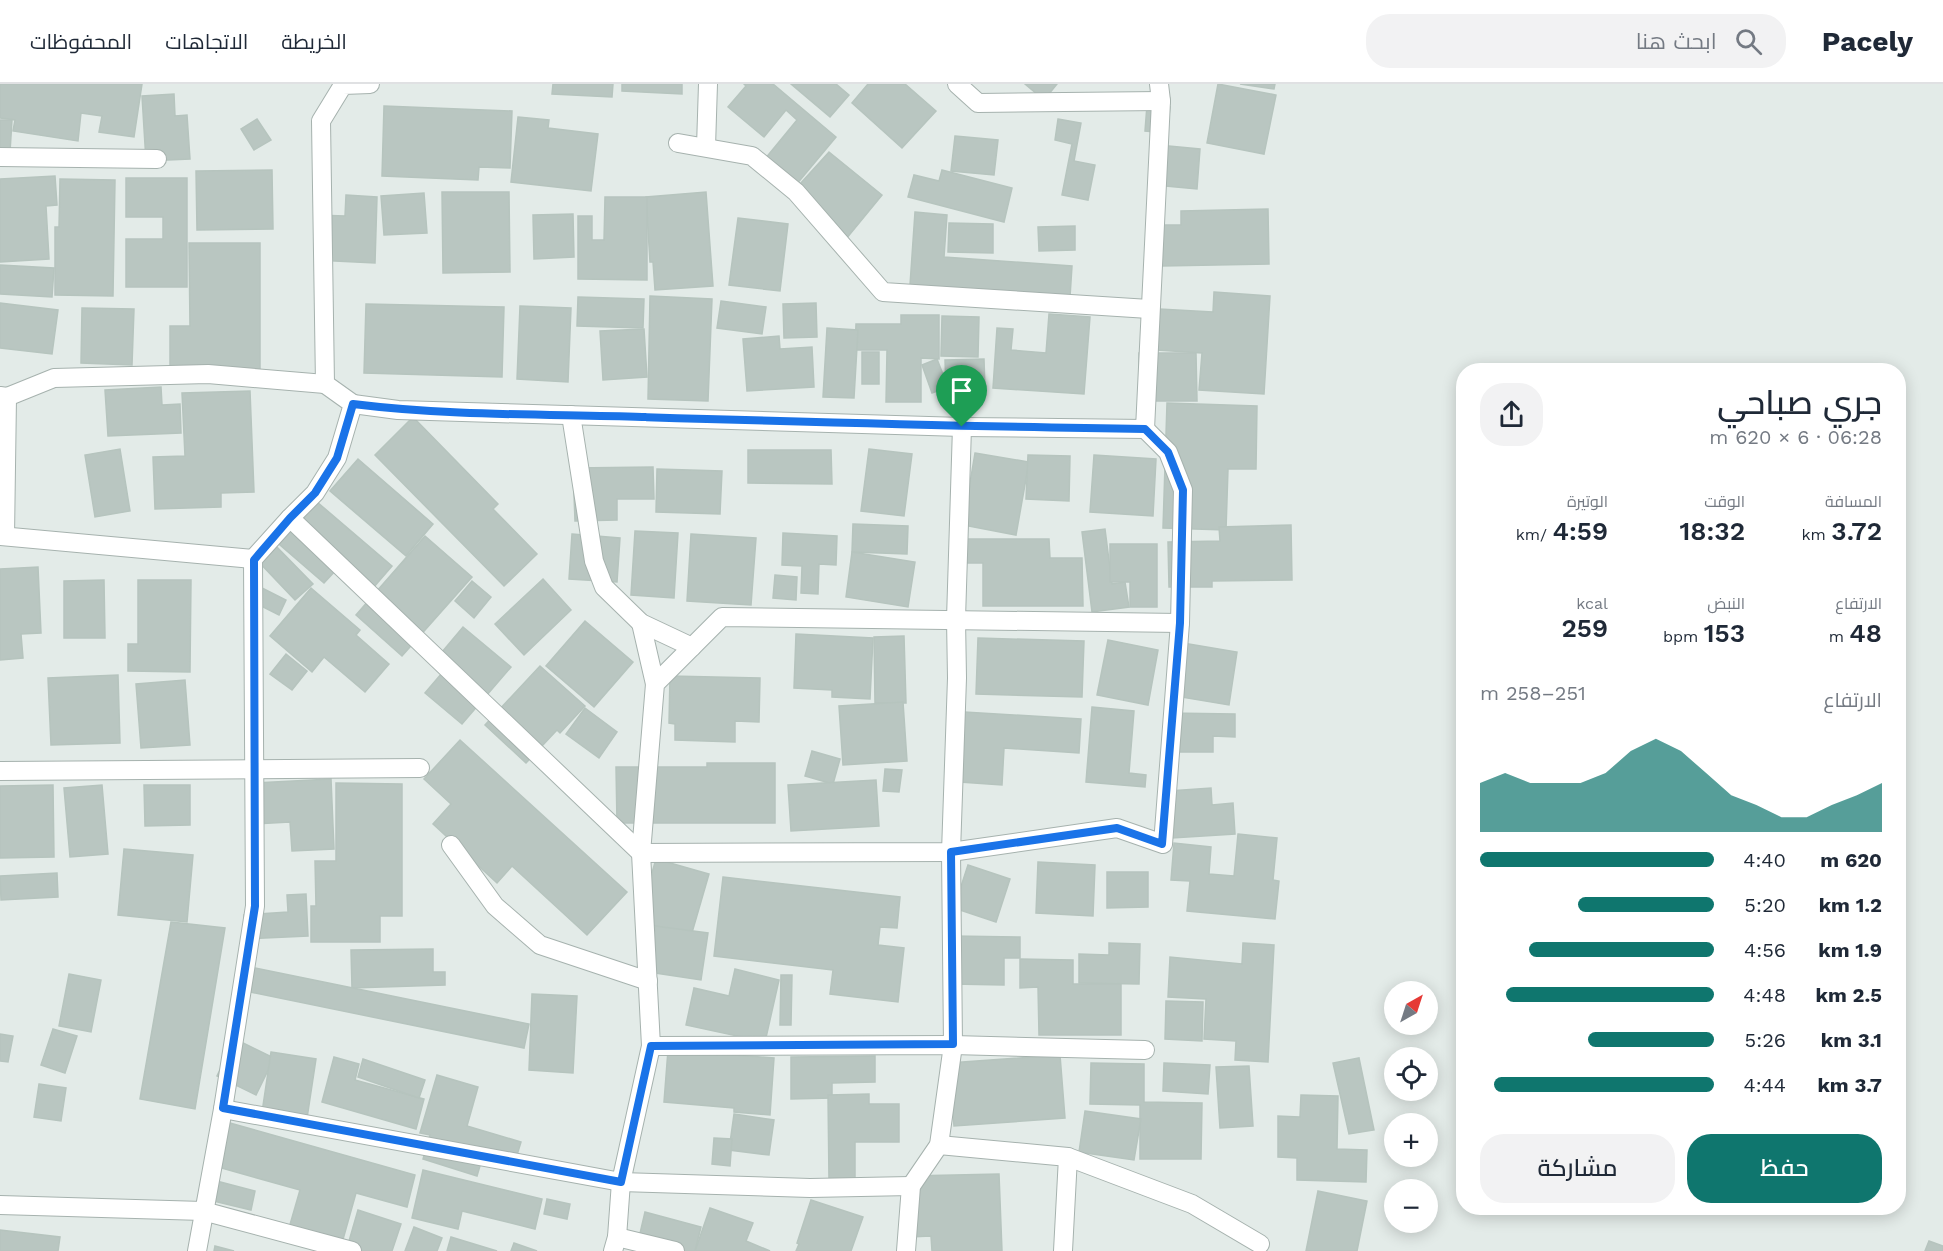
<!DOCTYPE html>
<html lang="ar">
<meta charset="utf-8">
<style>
:root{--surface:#fff;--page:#f2f2f3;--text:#1f2937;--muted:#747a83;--line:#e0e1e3;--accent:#0f766e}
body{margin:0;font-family:"Work Sans",Cairo,sans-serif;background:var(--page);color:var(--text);direction:rtl;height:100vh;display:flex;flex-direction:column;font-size:22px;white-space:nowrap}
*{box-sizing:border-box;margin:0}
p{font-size:20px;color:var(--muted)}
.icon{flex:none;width:33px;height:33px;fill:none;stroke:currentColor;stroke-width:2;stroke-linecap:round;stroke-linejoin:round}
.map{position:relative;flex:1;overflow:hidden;direction:ltr}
.side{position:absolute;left:1456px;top:279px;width:450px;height:852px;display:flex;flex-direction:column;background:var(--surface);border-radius:24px;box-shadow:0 3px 15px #0003;direction:rtl}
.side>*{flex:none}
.needle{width:39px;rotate:39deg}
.buttons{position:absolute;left:1384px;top:897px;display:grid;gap:12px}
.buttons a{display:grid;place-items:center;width:54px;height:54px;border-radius:50%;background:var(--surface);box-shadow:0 3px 15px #0003;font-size:30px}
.pin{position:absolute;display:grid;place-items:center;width:51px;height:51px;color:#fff;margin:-62px -26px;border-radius:50% 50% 50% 0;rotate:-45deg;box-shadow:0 0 6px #0007}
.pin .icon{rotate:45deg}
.round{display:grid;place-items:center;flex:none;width:63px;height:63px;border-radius:24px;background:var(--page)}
.head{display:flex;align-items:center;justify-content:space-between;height:102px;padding:0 24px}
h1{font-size:33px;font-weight:600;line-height:45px}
.figures{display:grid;grid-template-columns:repeat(3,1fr);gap:9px;height:102px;padding:6px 24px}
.figures div{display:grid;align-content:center}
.figures b{font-size:26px;font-weight:600}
.figures small{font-size:16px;font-weight:400}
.figures p{font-size:16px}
.chart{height:168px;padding:12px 24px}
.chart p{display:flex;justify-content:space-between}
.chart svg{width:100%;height:108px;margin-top:6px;fill:var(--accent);opacity:.7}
.button{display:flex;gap:12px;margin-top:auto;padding:12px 24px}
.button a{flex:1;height:69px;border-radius:24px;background:var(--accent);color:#fff;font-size:24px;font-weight:600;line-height:69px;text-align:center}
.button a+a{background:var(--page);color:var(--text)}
ul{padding:0 24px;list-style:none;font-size:20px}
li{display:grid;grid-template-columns:96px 72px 1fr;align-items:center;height:45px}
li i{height:15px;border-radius:8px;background:var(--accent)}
header{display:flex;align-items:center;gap:36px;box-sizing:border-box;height:84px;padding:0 30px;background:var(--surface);border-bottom:2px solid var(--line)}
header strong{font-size:28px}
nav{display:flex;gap:33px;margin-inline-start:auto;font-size:21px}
.search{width:420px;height:54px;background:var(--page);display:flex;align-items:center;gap:15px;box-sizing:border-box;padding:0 21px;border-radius:24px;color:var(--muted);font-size:22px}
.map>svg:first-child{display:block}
</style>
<header>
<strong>Pacely</strong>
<div class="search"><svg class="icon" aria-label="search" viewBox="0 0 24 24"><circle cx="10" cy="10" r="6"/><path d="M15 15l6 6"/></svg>ابحث هنا</div>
<nav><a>الخريطة</a><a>الاتجاهات</a><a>المحفوظات</a></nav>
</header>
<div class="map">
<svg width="1943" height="1167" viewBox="0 0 1943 1167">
<rect width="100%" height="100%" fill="#e3ebe8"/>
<g fill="#b9c6c1" stroke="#b6c4be" stroke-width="1.5">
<polygon points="0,0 142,0 134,53 99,48 102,32 81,29 78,57 13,47 15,36 0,34"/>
<polygon points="553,0 613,0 612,13 552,10"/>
<polygon points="622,0 682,0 682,10 622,7"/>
<polygon points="744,0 773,0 836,53 796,101 765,75 797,36 786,26 764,53 728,23 746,2"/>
<polygon points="791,0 836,0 849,11 830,33"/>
<polygon points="868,0 905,0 936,27 902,64 852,19"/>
<polygon points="1025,0 1057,0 1044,16"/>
<polygon points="1218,0 1276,11 1264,70 1207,59"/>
<polygon points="1240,0 1275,0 1274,5"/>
<polygon points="174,10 175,32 187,31 190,75 146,77 142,12"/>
<polygon points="1147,21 1170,23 1167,49 1145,47"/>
<polygon points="384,22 512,27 510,84 479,83 478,96 382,92"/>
<polygon points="518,33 549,36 548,44 598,50 591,107 511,98"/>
<polygon points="257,35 271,56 254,66 241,45"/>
<polygon points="1058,35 1081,39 1074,77 1095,81 1088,116 1062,111 1072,60 1055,56"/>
<polygon points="0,36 12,36 10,68 0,67"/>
<polygon points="955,52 998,56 994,91 951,87"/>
<polygon points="1158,61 1200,65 1197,105 1155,101"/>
<polygon points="829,68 882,111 846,155 791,110"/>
<polygon points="272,86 273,145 197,146 196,87"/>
<polygon points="942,86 1012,104 1004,138 908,113 914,91 939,97"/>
<polygon points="55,92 57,121 46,122 49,175 0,178 0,95"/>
<polygon points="126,94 187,94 187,203 126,203 126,155 163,155 163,133 126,133"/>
<polygon points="60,95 115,96 113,212 55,211 55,143 59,143"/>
<polygon points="442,108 509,108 510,188 443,189"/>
<polygon points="706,108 713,202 655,206 653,178 650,178 646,113"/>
<polygon points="424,109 427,149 384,151 381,112"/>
<polygon points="346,111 377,113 375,179 315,176 316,131 345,132"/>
<polygon points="605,113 647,113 647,196 578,195 578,132 592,132 592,156 604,156"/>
<polygon points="1268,125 1269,180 1162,182 1161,141 1181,141 1181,127"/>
<polygon points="915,128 947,131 944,173 1072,182 1070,213 910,201"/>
<polygon points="573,130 574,173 534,175 533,131"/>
<polygon points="738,134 788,140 780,207 729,201"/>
<polygon points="949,139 993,140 993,169 948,168"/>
<polygon points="1075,142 1075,166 1039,167 1038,143"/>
<polygon points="189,159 260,159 260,287 170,287 170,242 190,242"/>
<polygon points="0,181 54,184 52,213 0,210"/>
<polygon points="1214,208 1270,212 1264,310 1199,306 1202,269 1157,266 1160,225 1213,228"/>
<polygon points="650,212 712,215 708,317 648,315"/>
<polygon points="578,213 644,215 643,244 577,242"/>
<polygon points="721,217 766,223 762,250 717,244"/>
<polygon points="0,219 58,226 52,270 0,264"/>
<polygon points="816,219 817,253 784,254 783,220"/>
<polygon points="366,220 504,223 502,293 364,289"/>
<polygon points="520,222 571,224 568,298 517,295"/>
<polygon points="82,224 134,225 132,281 81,279"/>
<polygon points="1049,230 1090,233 1084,310 993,304 997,244 1013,245 1011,266 1046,269"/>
<polygon points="901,231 939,231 939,275 921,274 921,318 886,318 887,266 855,266 856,240 901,240"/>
<polygon points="942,232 979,233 978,273 941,272"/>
<polygon points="827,244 858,246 854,314 823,313"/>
<polygon points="644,245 647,293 603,296 600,247"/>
<polygon points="779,252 780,265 812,263 814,303 747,307 743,255"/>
<rect x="862" y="268" width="17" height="32"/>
<polygon points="1139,269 1196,269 1197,317 1139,317"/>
<polygon points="937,275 948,303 932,309 922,281"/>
<polygon points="984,275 985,305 946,305 945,276"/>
<polygon points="161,303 162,321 180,320 181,349 108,352 105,306"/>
<polygon points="250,307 254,408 221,409 221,423 155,425 153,373 185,372 182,309"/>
<polygon points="1167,319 1257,322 1256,385 1228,385 1226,446 1163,444"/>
<polygon points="413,333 498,420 493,425 537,470 504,502 375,371"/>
<polygon points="120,365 130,427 95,433 85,371"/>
<polygon points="869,365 912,370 904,432 861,427"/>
<polygon points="748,366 831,366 832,400 748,399"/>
<polygon points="975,369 1029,378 1016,451 963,441"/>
<polygon points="1028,371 1070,372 1069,417 1026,415"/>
<polygon points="1094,371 1156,375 1153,432 1090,428"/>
<polygon points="358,375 433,440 406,472 330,407"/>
<polygon points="653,383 654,415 617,415 617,436 575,437 573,384"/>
<polygon points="657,385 722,387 720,430 656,428"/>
<polygon points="310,412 392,482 367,511 337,485 324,499 273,455"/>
<polygon points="853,440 908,442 907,470 852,468"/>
<polygon points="1291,441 1292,496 1212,497 1212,503 1169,503 1168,458 1220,457 1219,443"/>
<polygon points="1105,445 1112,500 1125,498 1129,523 1092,528 1082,448"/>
<polygon points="635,447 678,449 674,514 631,511"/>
<polygon points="783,449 837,452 836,481 819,480 818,510 801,509 802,482 782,481"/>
<polygon points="572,450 620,454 617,498 569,495"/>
<polygon points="691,450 756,454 751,521 687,517"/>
<polygon points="425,452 472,493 402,572 356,531"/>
<polygon points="966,455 1049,455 1050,474 1082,474 1083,522 983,522 983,479 966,479"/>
<polygon points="273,459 313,500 295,516 256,475"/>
<polygon points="1110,460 1157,460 1157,523 1130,523 1130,498 1110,498"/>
<polygon points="852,468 915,478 908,523 846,513"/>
<polygon points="38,483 41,549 21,550 23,574 0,576 0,485"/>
<polygon points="775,491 797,493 796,516 773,514"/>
<polygon points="543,495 571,526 524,571 495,540"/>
<polygon points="104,496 105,554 64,554 64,497"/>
<polygon points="138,496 191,496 190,588 128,587 128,560 138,560"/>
<polygon points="472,497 491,513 474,534 455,517"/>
<polygon points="262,504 286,516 279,531 255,519"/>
<polygon points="311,504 360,546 356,551 389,580 365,608 324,573 312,588 270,552"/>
<polygon points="585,537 633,578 594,623 546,582"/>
<polygon points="463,543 511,583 462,640 425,609 442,589 432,580"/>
<polygon points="796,550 873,554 870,615 832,613 832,606 794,604"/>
<polygon points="904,552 906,619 875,619 874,553"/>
<polygon points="978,554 1084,557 1082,613 976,610"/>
<polygon points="1108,556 1158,566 1148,621 1097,611"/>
<polygon points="1177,558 1237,568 1229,621 1169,611"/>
<polygon points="286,570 307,587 292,606 270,590"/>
<polygon points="540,582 585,622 560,649 557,646 526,679 485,641"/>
<polygon points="118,591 120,659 51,661 48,594"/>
<polygon points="670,592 760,594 759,638 735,637 735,658 675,656 675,640 669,639"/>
<polygon points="185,596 190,661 141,664 136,600"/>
<polygon points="903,618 907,677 843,681 839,622"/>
<polygon points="1092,623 1134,627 1129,689 1146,691 1145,703 1086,698"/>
<polygon points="585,624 617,648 599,674 566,650"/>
<polygon points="964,628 1081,635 1079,669 1004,664 1002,701 960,698"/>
<polygon points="1168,629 1235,630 1235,653 1213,652 1213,668 1168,668"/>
<polygon points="460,656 627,808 587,851 512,782 497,799 433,740 451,720 424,695"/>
<polygon points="812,667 840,675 833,700 805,692"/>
<polygon points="707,679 775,679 775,739 617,739 616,683 707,683"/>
<polygon points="885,685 902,686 899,708 883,707"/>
<polygon points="331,695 334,765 292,767 290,738 254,740 252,699"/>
<polygon points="876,696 879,742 791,747 788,701"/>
<polygon points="336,699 402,700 402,832 380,832 380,858 311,858 311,822 316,822 315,777 336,777"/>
<polygon points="53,701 54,773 0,774 0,702"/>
<polygon points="102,701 108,770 70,773 64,704"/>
<polygon points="144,701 190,701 190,741 145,742"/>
<polygon points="1211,704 1212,721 1233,719 1235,750 1172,754 1169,707"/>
<polygon points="1238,750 1277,754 1273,796 1279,797 1275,835 1187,827 1190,797 1171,796 1174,759 1211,763 1209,790 1234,792"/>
<polygon points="124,765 193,771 187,838 118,831"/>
<polygon points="656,775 709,790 691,852 638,837"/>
<polygon points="1038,778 1095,781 1093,832 1036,829"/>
<polygon points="968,781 1010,795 996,838 954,824"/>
<polygon points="1107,788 1148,788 1148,823 1107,824"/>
<polygon points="57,789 58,813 1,816 0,792"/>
<polygon points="723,793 900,813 897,844 880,843 878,861 904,864 898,918 830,910 833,886 714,872"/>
<polygon points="306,810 308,852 245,855 244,831 288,828 287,811"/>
<polygon points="171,838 225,844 195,1025 140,1015"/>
<polygon points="655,842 708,849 701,896 649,888"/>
<polygon points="953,852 1020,853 1020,874 1004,874 1004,901 952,900"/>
<polygon points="1109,859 1140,860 1139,900 1079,899 1079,870 1109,871"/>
<polygon points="1243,859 1274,861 1268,978 1235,976 1236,957 1204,955 1206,915 1168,913 1170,873 1242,880"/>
<polygon points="433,865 433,888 445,888 445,901 352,904 351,866"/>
<polygon points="1020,875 1073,876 1073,900 1121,900 1121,951 1039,951 1038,903 1020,904"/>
<polygon points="250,883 529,940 524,964 245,907"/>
<polygon points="735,885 779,896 765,958 686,941 694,904 729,912"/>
<polygon points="69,890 101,896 91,948 59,942"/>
<polygon points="781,891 792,891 791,941 780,941"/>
<polygon points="532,910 577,912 573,989 529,986"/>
<polygon points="1166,917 1203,918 1202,957 1165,955"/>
<polygon points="53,945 77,952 65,989 41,981"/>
<polygon points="0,950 13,952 8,978 0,977"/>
<polygon points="235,955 274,974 256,1011 217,992"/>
<polygon points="668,966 774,974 770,1031 734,1028 734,1024 664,1018"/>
<polygon points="271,968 316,975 306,1041 261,1035"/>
<polygon points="1060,971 1065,1034 954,1042 949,979"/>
<polygon points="875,972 875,998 832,999 832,1014 791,1015 791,973"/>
<polygon points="334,973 359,980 355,996 424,1015 416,1045 322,1018"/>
<polygon points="1359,974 1374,1046 1349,1050 1333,979"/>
<polygon points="363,975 425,996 419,1014 358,993"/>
<polygon points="1091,979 1144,980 1144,1018 1202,1019 1201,1075 1140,1075 1140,1021 1090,1020"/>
<polygon points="1164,979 1210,981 1208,1010 1163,1007"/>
<polygon points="1249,982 1253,1042 1220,1044 1216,983"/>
<polygon points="437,991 478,1003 467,1042 521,1058 513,1084 482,1075 477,1092 423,1075 430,1051 420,1049"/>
<polygon points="39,1000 66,1004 61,1037 34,1033"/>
<polygon points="869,1010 869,1020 899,1020 899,1058 855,1058 855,1097 829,1097 828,1011"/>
<polygon points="1301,1011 1338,1012 1337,1065 1367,1066 1366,1098 1297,1096 1297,1074 1278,1073 1278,1032 1300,1033"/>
<polygon points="1085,1027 1141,1035 1134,1076 1079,1068"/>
<polygon points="734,1030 774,1036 769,1071 729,1066"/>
<polygon points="230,1039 415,1091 407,1123 356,1109 340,1166 287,1151 300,1106 218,1083"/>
<polygon points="714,1054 732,1055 730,1082 712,1080"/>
<polygon points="423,1086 542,1115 535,1145 462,1127 458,1145 412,1134"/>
<polygon points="999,1090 1002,1167 932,1167 931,1152 910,1153 909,1092"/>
<polygon points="209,1095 255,1107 251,1126 205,1115"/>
<polygon points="1318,1107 1367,1117 1357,1167 1306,1167"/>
<polygon points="547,1115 570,1120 567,1135 544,1130"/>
<polygon points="811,1116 863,1133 851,1167 796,1167 799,1160 797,1159"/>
<polygon points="710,1124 753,1139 746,1157 770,1167 695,1167"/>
<polygon points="358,1126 401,1140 392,1167 356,1167 347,1164"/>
<polygon points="645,1128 701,1143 695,1167 672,1167 638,1158"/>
<polygon points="414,1143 442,1154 437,1167 405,1167"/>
<polygon points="0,1146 60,1153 58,1167 0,1167"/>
<polygon points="451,1153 497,1167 447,1167"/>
<polygon points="1929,1157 1943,1162 1943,1167 1925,1167"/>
<polygon points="514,1159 537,1167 511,1167"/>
<polygon points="215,1162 234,1167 214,1167"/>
</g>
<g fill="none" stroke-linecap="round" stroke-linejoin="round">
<defs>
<g id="street">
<polyline points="957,0 978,19 1161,17"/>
<polyline points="678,59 752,72 796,108 883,208 1149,225"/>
<polyline points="706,63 708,0"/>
<polyline points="0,73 157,75"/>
<polyline points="0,312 7,313 5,452"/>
<polyline points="7,313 54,294 208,290 325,300"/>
<polyline points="353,320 398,326 962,343 956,535 957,594 951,768 953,961 939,1061 911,1102 906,1167"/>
<polyline points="571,331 594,477 604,503 641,539 692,563"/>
<polyline points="962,343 1145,345 1161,17 1159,0"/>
<polyline points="290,434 641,769 951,768 1117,744 1163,760 1180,539 1183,406 1168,368 1145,345"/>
<polyline points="0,452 253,475"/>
<polyline points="641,539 655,600"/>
<polyline points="0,687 420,684"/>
<polyline points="451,761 495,822 540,861 648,897"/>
<polyline points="651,962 953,961 1145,966"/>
<polyline points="223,1025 621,1098 810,1104 911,1102"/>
<polyline points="939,1061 1068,1073 1063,1167"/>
<polyline points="1068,1073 1192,1120 1260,1160"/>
<polyline points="0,1121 203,1127 352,1167"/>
<polyline points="617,1153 675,1167"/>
<polyline points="197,1167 223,1025 255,822 253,475 290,434 315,409 337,374 353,320 325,300 321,37 343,1 370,0"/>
<polyline points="613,1167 617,1153 621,1098 651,962 641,769 655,600 722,533 1180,539"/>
</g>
</defs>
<use href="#street" stroke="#a6b2ae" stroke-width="20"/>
<use href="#street" stroke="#fff" stroke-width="18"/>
</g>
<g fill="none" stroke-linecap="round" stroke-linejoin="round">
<defs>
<path id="route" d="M353 320C449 332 546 330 642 333 810 338 977 343 1145 345L1168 368 1183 406 1180 539 1162 760 1117 744 951 768 953 960 651 962 621 1098 223 1024 255 822 254 476 290 434 315 409 337 374Z"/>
</defs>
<use href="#route" stroke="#fff" stroke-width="12"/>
<use href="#route" stroke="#1a73e8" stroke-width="8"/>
</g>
</svg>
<div class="buttons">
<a><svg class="needle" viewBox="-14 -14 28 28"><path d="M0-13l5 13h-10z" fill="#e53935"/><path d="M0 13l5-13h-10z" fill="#747a83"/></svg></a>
<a><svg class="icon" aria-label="locate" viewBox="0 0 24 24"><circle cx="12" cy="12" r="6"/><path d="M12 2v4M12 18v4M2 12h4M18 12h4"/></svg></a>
<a>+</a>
<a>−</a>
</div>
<div class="pin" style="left:962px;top:343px;background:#1e9e55"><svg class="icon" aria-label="arrive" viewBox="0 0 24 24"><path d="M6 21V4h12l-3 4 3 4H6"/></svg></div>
<section class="side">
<div class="head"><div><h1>جري صباحي</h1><p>06:28 · 6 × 620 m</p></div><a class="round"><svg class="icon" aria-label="share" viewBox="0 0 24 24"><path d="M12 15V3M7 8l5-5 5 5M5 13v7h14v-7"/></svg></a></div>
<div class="figures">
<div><p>المسافة</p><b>3.72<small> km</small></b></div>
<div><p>الوقت</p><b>18:32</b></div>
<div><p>الوتيرة</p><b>4:59<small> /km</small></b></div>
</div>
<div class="figures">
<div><p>الارتفاع</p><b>48<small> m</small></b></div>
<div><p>النبض</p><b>153<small> bpm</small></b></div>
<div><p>kcal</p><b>259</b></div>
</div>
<div class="chart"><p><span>الارتفاع</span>251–258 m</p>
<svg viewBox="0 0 160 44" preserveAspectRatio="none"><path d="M0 44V24L10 20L20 24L30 24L40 24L50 20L60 11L70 6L80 11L90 20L100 29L110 33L120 38L130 38L140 33L150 29L160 24V44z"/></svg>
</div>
<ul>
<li><b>620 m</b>4:40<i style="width:100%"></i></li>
<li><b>1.2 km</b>5:20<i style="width:58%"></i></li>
<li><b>1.9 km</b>4:56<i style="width:79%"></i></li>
<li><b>2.5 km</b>4:48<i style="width:89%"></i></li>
<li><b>3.1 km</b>5:26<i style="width:54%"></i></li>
<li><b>3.7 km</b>4:44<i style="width:94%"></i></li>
</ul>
<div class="button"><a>حفظ</a><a>مشاركة</a></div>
</section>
</div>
